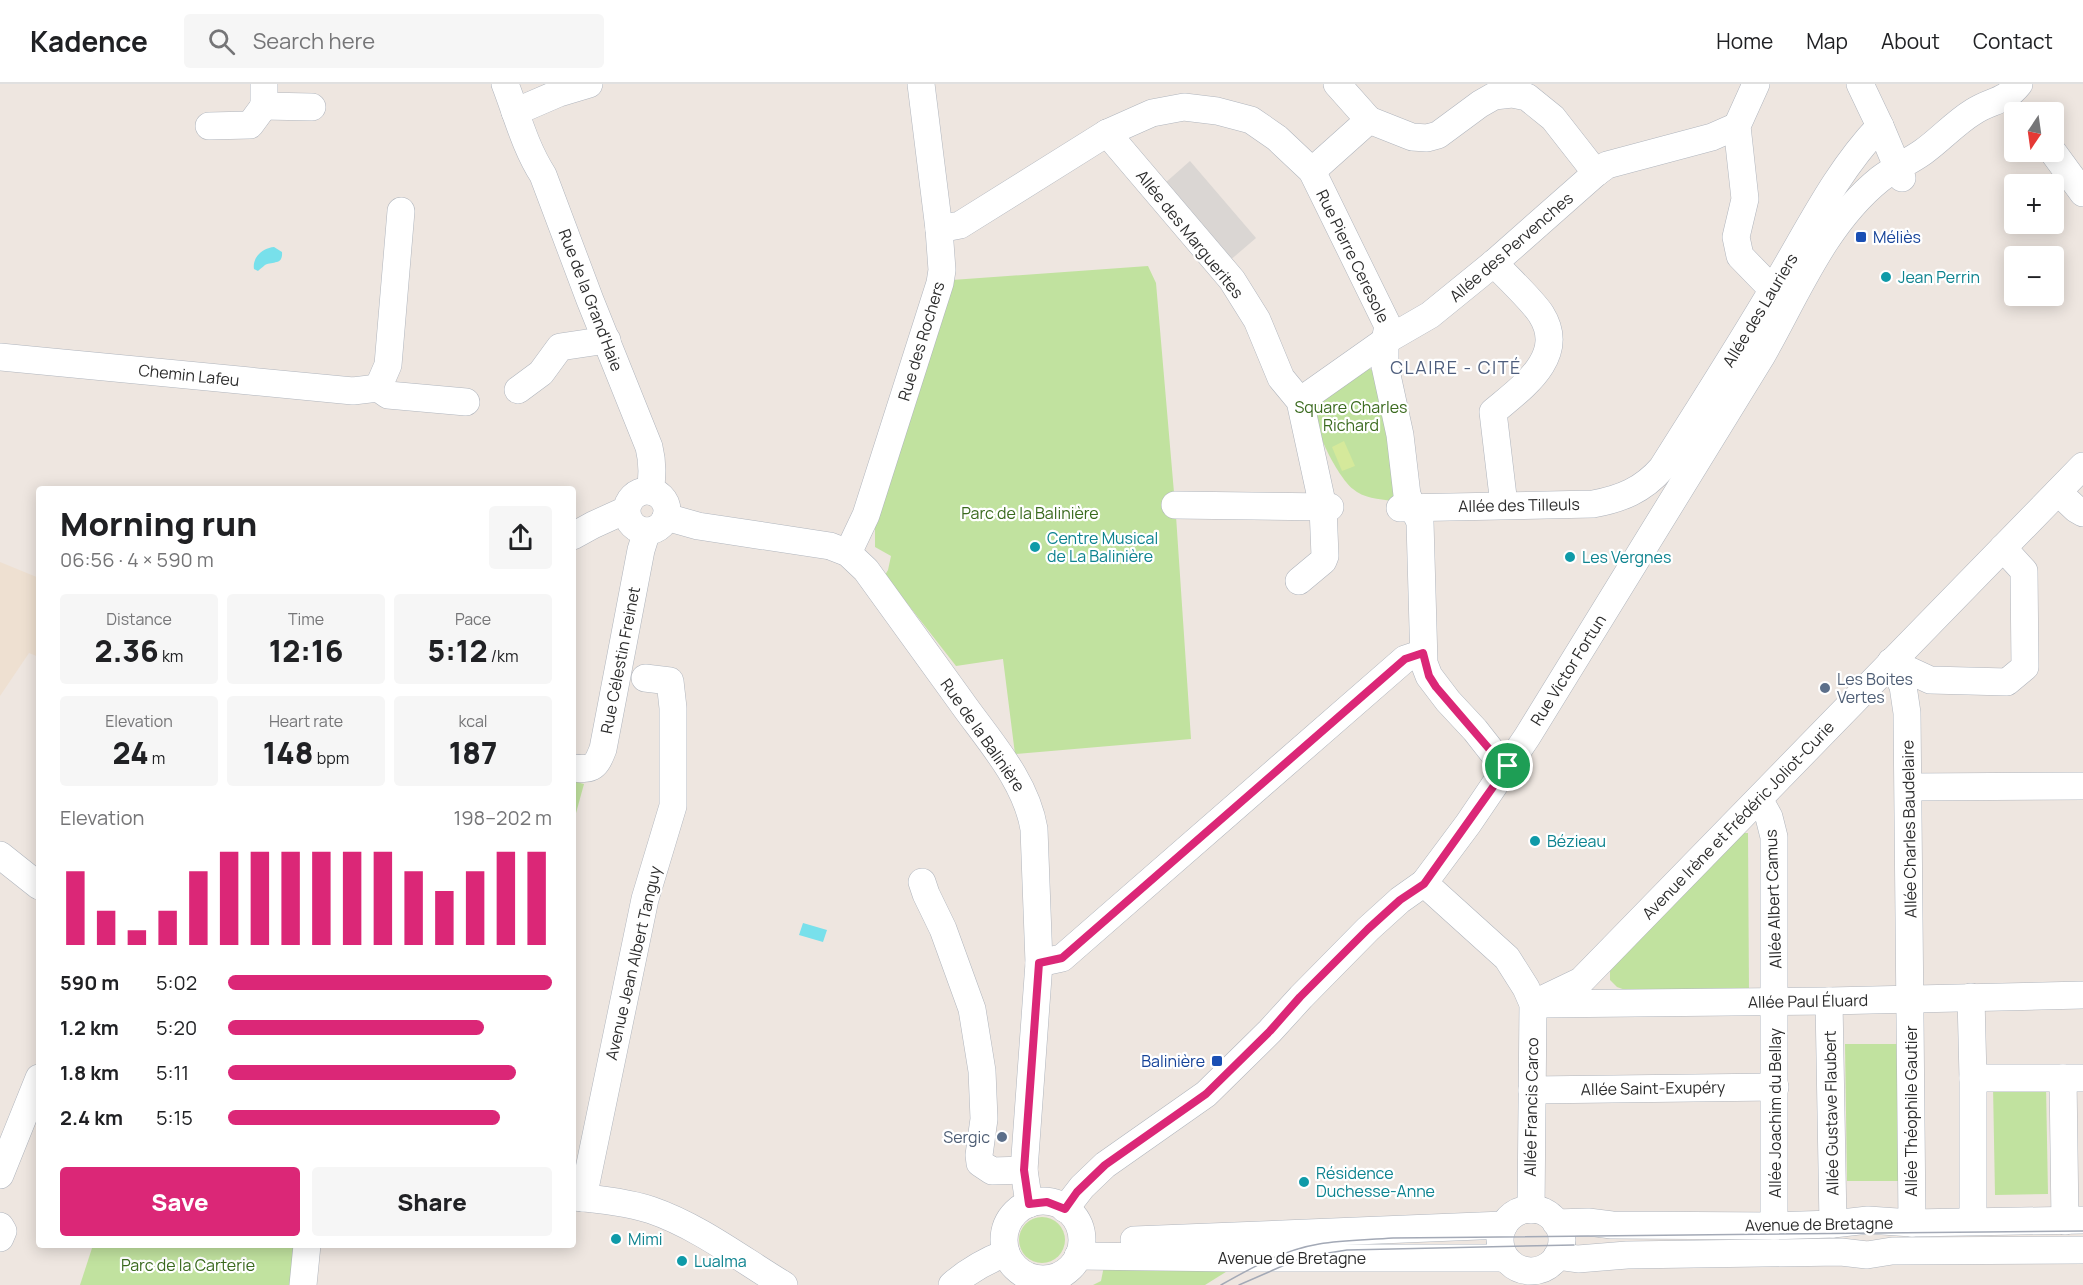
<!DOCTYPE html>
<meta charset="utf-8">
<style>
:root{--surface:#fff;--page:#f6f6f6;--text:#202124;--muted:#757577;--line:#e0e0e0;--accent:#db2777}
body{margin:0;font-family:Manrope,sans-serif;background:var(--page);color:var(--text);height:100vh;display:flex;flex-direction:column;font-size:22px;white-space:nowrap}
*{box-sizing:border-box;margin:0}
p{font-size:20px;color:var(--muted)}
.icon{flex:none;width:33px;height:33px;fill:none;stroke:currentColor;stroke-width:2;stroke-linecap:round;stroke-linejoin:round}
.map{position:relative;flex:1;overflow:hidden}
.side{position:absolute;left:36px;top:402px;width:540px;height:762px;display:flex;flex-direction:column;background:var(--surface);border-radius:6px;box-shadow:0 3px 15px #0003}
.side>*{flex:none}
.needle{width:39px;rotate:193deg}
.fabs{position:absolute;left:2004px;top:18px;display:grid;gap:12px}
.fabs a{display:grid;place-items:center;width:60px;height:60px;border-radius:6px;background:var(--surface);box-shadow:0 3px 15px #0003;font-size:30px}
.pin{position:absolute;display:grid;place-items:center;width:51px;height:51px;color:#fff;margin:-26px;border:3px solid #fff;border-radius:50%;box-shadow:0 2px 6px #0007}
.round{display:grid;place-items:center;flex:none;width:63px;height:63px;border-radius:6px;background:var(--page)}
.head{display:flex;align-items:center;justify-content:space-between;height:102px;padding:0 24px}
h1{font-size:33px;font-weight:800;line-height:45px}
.metrics{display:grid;grid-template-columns:repeat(3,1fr);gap:9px;height:102px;padding:6px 24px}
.metrics div{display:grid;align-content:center;border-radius:6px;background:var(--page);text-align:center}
.metrics b{font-size:30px;font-weight:800}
.metrics small{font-size:16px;font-weight:400}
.metrics p{font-size:16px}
.chart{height:168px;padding:12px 24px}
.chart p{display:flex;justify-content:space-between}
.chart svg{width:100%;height:108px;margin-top:6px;stroke:var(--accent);stroke-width:6}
.button{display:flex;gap:12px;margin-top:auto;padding:12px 24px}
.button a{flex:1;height:69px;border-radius:6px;background:var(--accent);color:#fff;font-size:24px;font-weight:800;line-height:69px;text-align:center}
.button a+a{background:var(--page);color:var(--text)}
ul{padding:0 24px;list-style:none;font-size:20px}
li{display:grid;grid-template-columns:96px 72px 1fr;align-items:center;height:45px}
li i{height:15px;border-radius:8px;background:var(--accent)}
header{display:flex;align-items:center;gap:36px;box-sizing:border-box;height:84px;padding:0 30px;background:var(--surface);border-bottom:2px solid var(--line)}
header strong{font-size:28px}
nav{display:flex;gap:33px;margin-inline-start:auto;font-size:21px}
.search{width:420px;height:54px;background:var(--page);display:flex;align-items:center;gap:15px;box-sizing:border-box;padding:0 21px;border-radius:6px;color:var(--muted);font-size:22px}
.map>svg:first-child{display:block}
</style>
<header>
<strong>Kadence</strong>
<div class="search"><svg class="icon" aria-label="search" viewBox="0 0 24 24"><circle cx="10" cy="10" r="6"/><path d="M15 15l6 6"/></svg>Search here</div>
<nav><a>Home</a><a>Map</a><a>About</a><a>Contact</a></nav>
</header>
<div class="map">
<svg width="2083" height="1201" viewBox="0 0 2083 1201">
<rect width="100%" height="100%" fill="#eee6e0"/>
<polygon fill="#eee0d1" points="0,478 39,494 39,573 29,569 0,612"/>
<g fill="#c1e29f">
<polygon points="1148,182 1156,199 1176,432 1191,655 1015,670 1003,575 956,582 885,491 888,486 891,472 875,463 875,437 952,196"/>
<path d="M1365 281 1377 290 1397 407 1392 417C1379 415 1363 414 1353 405 1338 393 1307 336 1317 318 1322 310 1355 288 1365 281Z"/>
<polygon points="573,697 584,700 573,740"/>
<polygon points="1738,749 1748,749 1749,908 1628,907 1617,903 1610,896 1610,887 1613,879"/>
<polygon points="1845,960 1901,960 1902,1097 1847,1097"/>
<polygon points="2046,1001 2048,1110 1995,1111 1993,1002"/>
<circle cx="1042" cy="1156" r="23"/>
<polygon points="93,1161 297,1161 293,1201 80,1201"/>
<polygon points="1105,1177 1229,1186 1205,1201 1093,1201 1101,1197"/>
</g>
<polygon fill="#d5e99b" points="1344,357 1355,382 1342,387 1332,363"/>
<polygon fill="#dad6d3" points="1190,77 1256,154 1221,184 1156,107"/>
<g fill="#78e0eb">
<path d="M274 163 282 168C283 181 274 177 265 181 265 181 258 187 258 187L254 185C252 173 263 164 274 163Z"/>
<polygon points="803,839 827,846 823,858 799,851"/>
</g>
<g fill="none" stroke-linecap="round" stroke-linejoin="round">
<defs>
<g id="minor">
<polyline points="264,0 264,22 312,23"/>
<path d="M505 0C517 31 525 63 543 91L590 216 649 363C653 379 653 391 650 407"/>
<polyline points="1337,0 1369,36"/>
<polyline points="1756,0 1737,42 1745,115 1736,153 1740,172 1773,206"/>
<polyline points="1860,0 1880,42 1902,94"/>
<polyline points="515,28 559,9 589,0"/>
<polyline points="209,42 250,41 264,22"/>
<polyline points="1107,49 1232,196 1257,236 1281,294 1300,317 1323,423 1325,472 1323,477 1299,497"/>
<polyline points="2053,68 2083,109"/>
<polyline points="1312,87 1369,36 1412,53 1427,54 1438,51 1480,20 1494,12 1512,10 1527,13 1553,34 1596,89"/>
<polyline points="939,145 960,141 1107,49 1152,29 1184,23 1217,27 1251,36 1277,54 1312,87 1388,242 1385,257 1385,282 1400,351 1407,411 1420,438 1424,579 1429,592 1448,617 1475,646 1497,674 1508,682"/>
<path d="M1494 179C1507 193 1531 215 1541 230 1568 273 1521 304 1493 328L1504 421"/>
<polyline points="0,273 353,307 378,304 388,311 466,318"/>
<polyline points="378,304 388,281 401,127"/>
<polyline points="518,306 541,289 560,263 607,256"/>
<polyline points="1300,317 1385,257 1430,231 1494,179 1596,89 1607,81 1712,53 1737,42"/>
<circle cx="647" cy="427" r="20"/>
<polyline points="2058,408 2076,425 2083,429"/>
<polyline points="1175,421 1330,423"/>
<path d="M1400 424 1593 420C1621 415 1643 406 1662 384 1699 325 1737 266 1773 205 1807 149 1835 89 1880 42"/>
<path d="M666 433 698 442 830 462 848 469 866 486C897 529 929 573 960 616 988 656 1026 696 1034 745L1039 879 1024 1086 1029 1120"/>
<polyline points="573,452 593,441 626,426"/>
<polyline points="848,469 866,431 940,199 942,186 939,145 921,0"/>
<polyline points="1891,578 1903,602 1907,629 1912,1139"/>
<polyline points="1891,578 1930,596 2007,598 2025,583 2024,487 2003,464"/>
<path d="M573 684C593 686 596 683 603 665L641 466 647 447"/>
<polyline points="1909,703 2083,702"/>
<polyline points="1759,715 1769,733 1774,753 1774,1142"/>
<polyline points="0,771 39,802"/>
<polyline points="922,798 926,810 943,845 972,925 982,987 984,1035 979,1071 980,1079 992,1087 1024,1086"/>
<polyline points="1424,799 1507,874 1526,904 1533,920 1531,1126"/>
<polyline points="1039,879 1062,874 1405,575 1423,569"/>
<polyline points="1971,913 1973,994 1973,1137"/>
<polyline points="1829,917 1833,1140"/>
<polyline points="1533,920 1581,897 2083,382"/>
<polyline points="1540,920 1829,917 2083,911"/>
<polyline points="1973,994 2083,994"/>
<polyline points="2063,994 2065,1137"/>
<polyline points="1532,1006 1775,1003"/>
<polyline points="0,1091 39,994"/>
<path d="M573 1113C599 1115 626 1118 651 1126 698 1142 741 1175 784 1201"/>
<polyline points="583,1114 645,815 673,722 673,624 670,597 645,594"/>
<circle cx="1043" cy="1156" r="39"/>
<path d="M1065 1125 1082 1103 1105 1081 1206 1010 1270 947 1301 913 1368 845 1400 816 1424 799 1468 740 1527 653 1761 273C1796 212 1824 140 1880 95 1894 84 1909 78 1923 68 1940 56 1955 39 1973 28 1991 16 2004 19 2019 0"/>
<circle cx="1531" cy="1156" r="31"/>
<polyline points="1556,1139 1588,1138 1612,1141 1774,1142 1833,1140 1868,1136 1912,1139 2083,1136"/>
<polyline points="0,1142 3,1147 0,1154"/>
<polyline points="1134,1156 1504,1141"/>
<polyline points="1078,1172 1237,1174 1505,1174"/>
<polyline points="1557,1172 1578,1175 1627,1171 1841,1168 1867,1171 1892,1167 2083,1166"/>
<polyline points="303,1201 307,1161"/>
<path d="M952 1201C969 1186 985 1177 1006 1169"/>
</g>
</defs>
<use href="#minor" stroke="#b0b5bd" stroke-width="28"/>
<use href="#minor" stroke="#fff" stroke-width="27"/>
<g stroke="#a3a9b6" stroke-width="1.5">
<path d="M1221 1201C1251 1184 1283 1166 1319 1160 1343 1156 1368 1156 1393 1154L2083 1147"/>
<polyline points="1239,1201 1303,1173 1347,1166 1574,1161"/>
</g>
</g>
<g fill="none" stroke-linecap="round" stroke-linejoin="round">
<defs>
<polygon id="route" points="1423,569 1429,592 1436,603 1497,674 1508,682 1424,800 1400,816 1368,845 1300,913 1270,947 1206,1010 1105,1081 1077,1108 1065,1125 1047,1118 1029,1120 1024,1086 1039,879 1062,874 1405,575"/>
</defs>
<use href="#route" stroke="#fff" stroke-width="12"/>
<use href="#route" stroke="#db2777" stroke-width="8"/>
</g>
<g fill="#1a4fb4" stroke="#fff" stroke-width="2">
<rect x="1855" y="147" width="12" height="12" rx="3"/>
<rect x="1211" y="971" width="12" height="12" rx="3"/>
</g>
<g fill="#0f9aa8" stroke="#fff" stroke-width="2">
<circle cx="1886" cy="193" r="6"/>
<circle cx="1035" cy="463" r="6"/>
<circle cx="1570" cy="473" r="6"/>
<circle cx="1535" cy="757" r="6"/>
<circle cx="1304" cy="1098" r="6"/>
<circle cx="616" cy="1155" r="6"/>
<circle cx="682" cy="1177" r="6"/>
</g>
<g fill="#5c6f8a" stroke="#fff" stroke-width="2">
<circle cx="1825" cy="604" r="6"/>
<circle cx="1002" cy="1053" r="6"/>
</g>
<g text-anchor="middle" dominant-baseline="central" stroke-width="4.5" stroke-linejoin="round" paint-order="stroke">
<g font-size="16" fill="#2d2d2d" stroke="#fff">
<text transform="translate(1190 150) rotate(51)">Allée des Marguerites</text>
<text transform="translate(1511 163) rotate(-41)">Allée des Pervenches</text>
<text transform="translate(1353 172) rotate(64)">Rue Pierre Ceresole</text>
<text transform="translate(591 216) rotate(69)">Rue de la Grand'Haie</text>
<text transform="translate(1760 226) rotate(-59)">Allée des Lauriers</text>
<text transform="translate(921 257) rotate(-73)">Rue des Rochers</text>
<text transform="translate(189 291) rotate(6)">Chemin Lafeu</text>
<text transform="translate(1519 421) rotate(-1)">Allée des Tilleuls</text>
<text transform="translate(620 576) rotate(-79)">Rue Célestin Freinet</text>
<text transform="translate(1568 586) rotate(-58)">Rue Victor Fortun</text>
<text transform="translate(983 651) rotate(55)">Rue de la Balinière</text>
<text transform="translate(1738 736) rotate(-46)">Avenue Irène et Frédéric Joliot-Curie</text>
<text transform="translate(1909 745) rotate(-91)">Allée Charles Baudelaire</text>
<text transform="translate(1773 815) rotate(-92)">Allée Albert Camus</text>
<text transform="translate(633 879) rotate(-77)">Avenue Jean Albert Tanguy</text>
<text transform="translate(1808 917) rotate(-1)">Allée Paul Éluard</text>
<text transform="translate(1653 1004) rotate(-1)">Allée Saint-Exupéry</text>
<text transform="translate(1531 1023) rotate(-89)">Allée Francis Carco</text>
<text transform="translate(1911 1027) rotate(-90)">Allée Théophile Gautier</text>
<text transform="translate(1775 1029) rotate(-90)">Allée Joachim du Bellay</text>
<text transform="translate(1831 1029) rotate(-91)">Allée Gustave Flaubert</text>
<text transform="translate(1819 1140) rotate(-1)">Avenue de Bretagne</text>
<text x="1292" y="1174">Avenue de Bretagne</text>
</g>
<g font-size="16" fill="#164399" stroke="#fff" text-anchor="start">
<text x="1873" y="153">Méliès</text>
<text x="1205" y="977" text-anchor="end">Balinière</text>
</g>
<g font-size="16" fill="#0d838f" stroke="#fff" text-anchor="start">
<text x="1898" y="193">Jean Perrin</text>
<text x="1047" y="454">Centre Musical<tspan x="1047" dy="18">de La Balinière</tspan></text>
<text x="1582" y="473">Les Vergnes</text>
<text x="1547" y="757">Bézieau</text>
<text x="1316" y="1089">Résidence<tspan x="1316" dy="18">Duchesse-Anne</tspan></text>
<text x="628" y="1155">Mimi</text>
<text x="694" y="1177">Lualma</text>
</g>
<g font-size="16" fill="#3a6a1e" stroke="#fff">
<text x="1351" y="323">Square Charles<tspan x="1351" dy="18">Richard</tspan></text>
<text x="1030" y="429">Parc de la Balinière</text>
<text x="188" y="1181">Parc de la Carterie</text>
</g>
<g font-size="16" fill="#4e5e75" stroke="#fff" text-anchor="start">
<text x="1837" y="595">Les Boites<tspan x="1837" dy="18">Vertes</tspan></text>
<text x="990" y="1053" text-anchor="end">Sergic</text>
</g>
<g font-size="18" letter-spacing="1.5" fill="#4e5e7d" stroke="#fff">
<text x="1456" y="283">CLAIRE - CITÉ</text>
</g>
</g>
</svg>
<div class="fabs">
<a><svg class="needle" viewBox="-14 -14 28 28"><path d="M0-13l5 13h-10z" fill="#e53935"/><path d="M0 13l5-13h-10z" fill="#757577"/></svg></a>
<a>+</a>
<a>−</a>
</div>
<div class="pin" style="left:1508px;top:682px;background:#1e9e55"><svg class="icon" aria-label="arrive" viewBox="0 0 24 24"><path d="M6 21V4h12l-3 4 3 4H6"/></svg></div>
<section class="side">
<div class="head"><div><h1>Morning run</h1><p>06:56 · 4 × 590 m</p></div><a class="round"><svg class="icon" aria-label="share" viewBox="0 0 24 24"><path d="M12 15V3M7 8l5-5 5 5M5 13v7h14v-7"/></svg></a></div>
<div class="metrics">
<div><p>Distance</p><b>2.36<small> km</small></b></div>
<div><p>Time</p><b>12:16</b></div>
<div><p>Pace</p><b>5:12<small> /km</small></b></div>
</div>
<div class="metrics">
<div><p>Elevation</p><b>24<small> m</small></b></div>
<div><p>Heart rate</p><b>148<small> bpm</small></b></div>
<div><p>kcal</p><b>187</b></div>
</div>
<div class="chart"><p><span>Elevation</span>198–202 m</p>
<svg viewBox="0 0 160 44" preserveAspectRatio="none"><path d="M5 44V14M15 44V30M25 44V38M35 44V30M45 44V14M55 44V6M65 44V6M75 44V6M85 44V6M95 44V6M105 44V6M115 44V14M125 44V22M135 44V14M145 44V6M155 44V6"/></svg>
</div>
<ul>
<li><b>590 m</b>5:02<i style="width:100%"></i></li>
<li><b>1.2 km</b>5:20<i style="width:79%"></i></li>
<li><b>1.8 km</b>5:11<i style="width:89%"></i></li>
<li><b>2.4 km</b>5:15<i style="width:84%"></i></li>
</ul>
<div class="button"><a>Save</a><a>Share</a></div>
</section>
</div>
